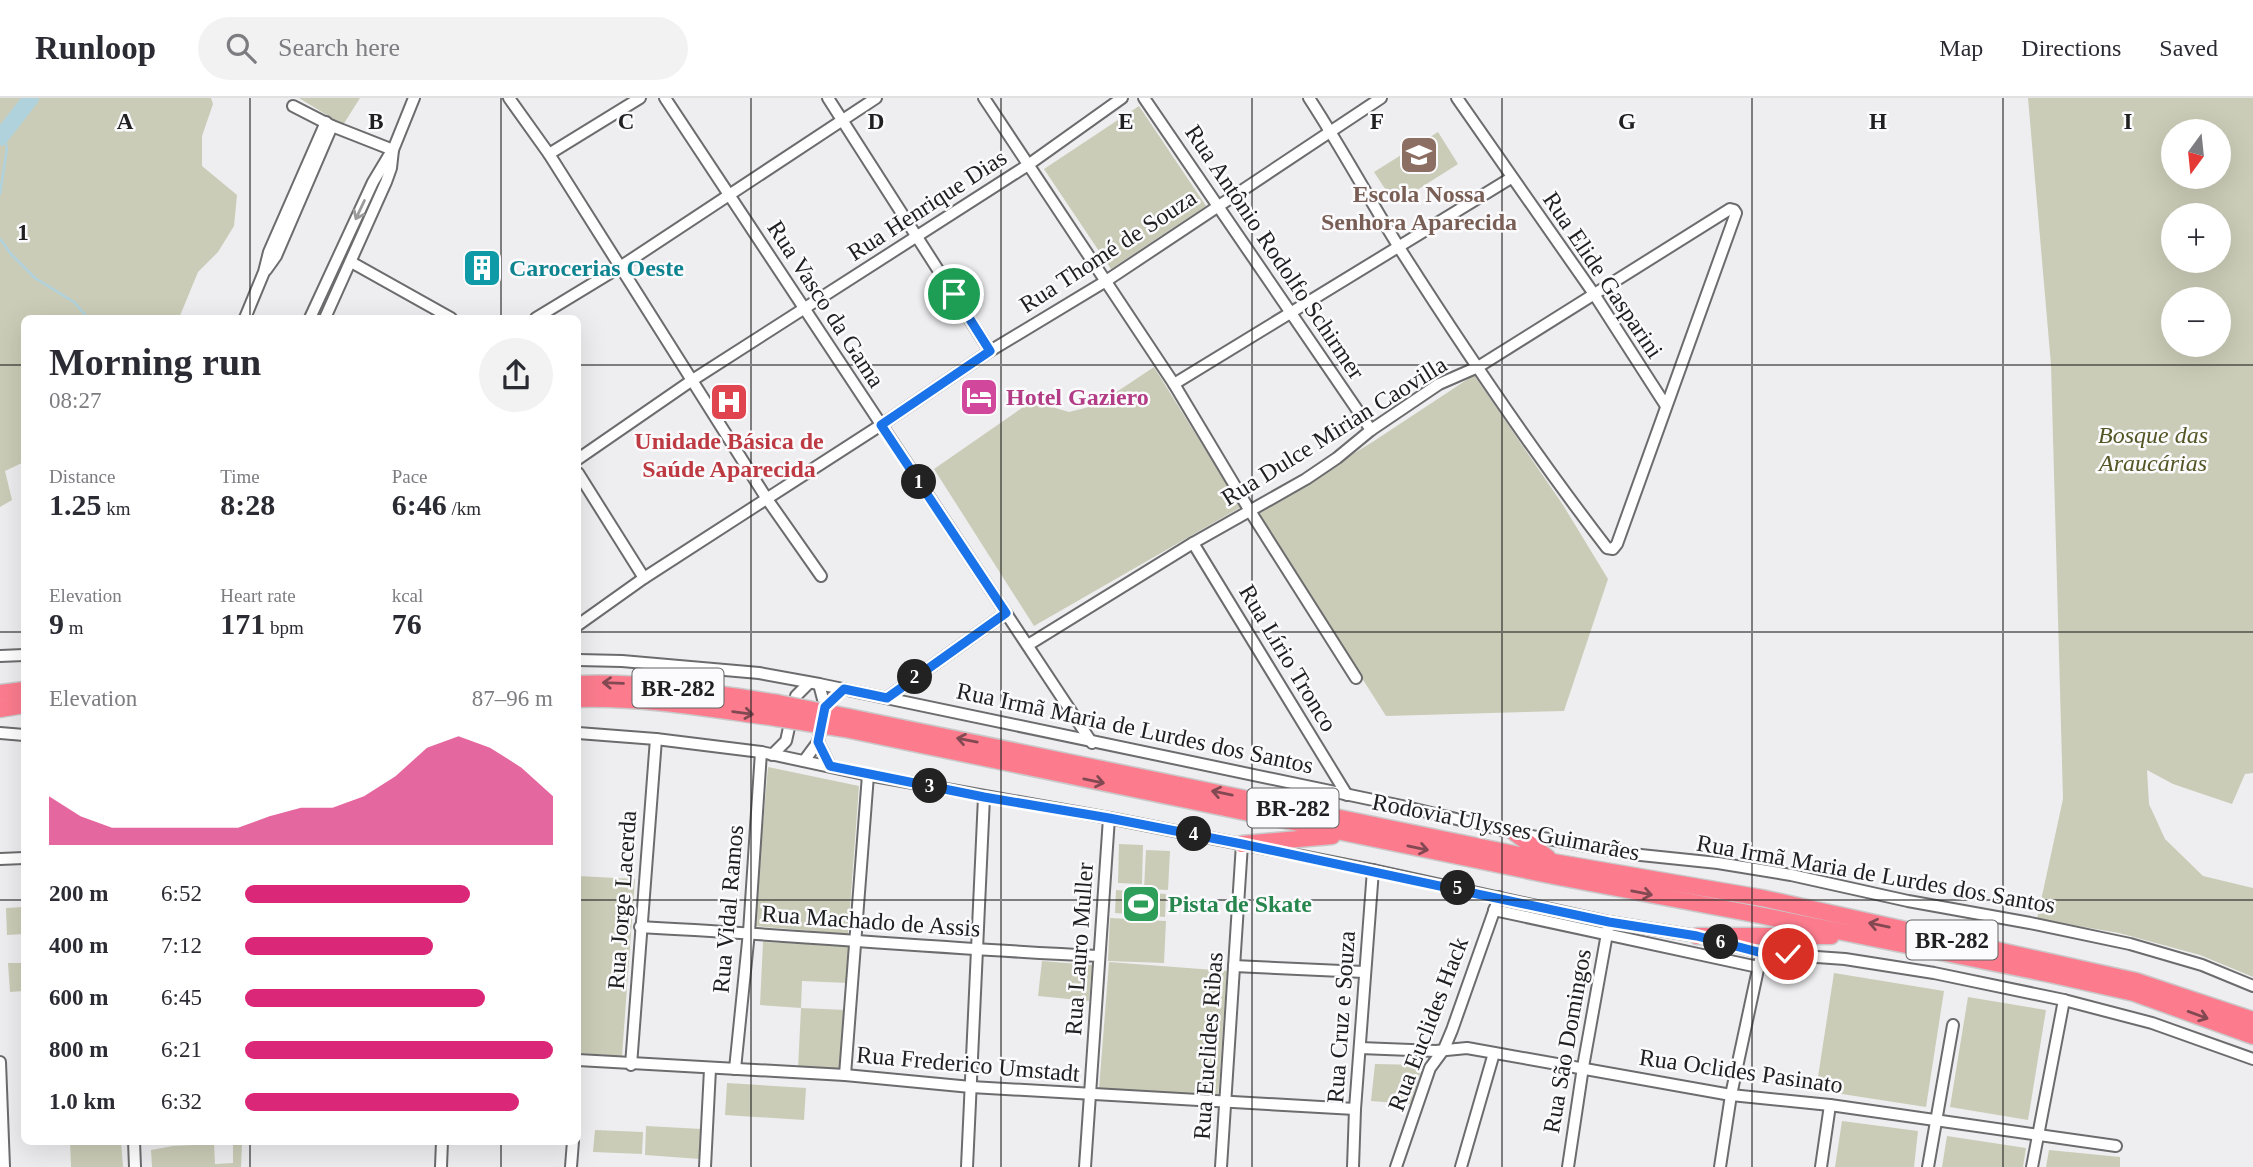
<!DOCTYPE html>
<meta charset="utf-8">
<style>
:root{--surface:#fff;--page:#f2f2f3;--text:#2b2b33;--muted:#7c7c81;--line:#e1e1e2;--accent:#db2777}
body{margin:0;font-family:Georgia,serif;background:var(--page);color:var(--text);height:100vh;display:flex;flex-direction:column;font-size:26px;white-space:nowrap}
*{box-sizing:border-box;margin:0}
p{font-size:23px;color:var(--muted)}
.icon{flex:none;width:38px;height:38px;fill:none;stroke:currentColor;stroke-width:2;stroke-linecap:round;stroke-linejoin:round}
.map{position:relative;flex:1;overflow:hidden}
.panel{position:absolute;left:21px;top:217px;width:560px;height:830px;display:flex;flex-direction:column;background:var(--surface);border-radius:10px;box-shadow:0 7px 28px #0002}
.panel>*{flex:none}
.needle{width:46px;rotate:195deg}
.controls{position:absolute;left:2161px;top:21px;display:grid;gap:14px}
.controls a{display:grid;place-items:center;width:70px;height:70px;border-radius:50%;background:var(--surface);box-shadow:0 7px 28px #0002;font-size:35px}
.pin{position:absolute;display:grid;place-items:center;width:60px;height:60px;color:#fff;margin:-30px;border:4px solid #fff;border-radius:50%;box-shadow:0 2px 7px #0007}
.km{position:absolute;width:35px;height:35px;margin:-18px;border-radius:50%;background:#222;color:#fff;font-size:19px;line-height:35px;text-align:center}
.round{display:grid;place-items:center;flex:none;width:74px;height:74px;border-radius:37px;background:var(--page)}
.head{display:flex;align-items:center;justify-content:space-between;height:119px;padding:0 28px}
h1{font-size:38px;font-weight:700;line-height:52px}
.metrics{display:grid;grid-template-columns:repeat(3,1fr);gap:10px;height:119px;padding:7px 28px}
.metrics div{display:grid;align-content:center}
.metrics b{font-size:30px;font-weight:700}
.metrics small{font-size:19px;font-weight:400}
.metrics p{font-size:19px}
.chart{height:196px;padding:14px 28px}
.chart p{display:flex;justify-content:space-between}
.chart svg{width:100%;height:126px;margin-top:7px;fill:var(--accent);opacity:.7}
ul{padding:0 28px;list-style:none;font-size:23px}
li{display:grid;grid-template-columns:112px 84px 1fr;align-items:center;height:52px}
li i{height:18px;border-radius:9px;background:var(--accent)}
header{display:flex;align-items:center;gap:42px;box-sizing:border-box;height:98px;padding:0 35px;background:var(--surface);border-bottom:2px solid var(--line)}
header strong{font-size:33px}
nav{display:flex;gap:38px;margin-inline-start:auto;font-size:24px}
.search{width:490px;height:63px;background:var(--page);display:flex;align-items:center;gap:18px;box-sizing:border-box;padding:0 24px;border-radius:38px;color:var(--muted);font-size:26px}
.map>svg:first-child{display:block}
</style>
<header>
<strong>Runloop</strong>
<div class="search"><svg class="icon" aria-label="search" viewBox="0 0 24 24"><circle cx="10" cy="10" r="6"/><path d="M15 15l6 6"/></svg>Search here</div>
<nav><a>Map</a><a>Directions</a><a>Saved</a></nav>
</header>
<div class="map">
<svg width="2253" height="1069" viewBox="0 0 2253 1069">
<rect width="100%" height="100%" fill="#eeeef0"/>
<g fill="#caccb7" fill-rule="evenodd">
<polygon points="0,0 211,0 213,6 202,38 202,68 237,97 234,128 218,154 198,174 179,220 24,220 24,364 5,373 12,402 0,409"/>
<polygon points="299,0 360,0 343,27"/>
<path d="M2028 0H2253V675L2245 676 2232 706 2173 686 2147 672 2149 706 2165 741 2203 778 2253 790V879L2200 857 2119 835 2037 821 2063 701 2051 267ZM2174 33H2219V79H2174ZM2174 117H2219V163H2174ZM2174 201H2219V247H2174Z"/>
<polygon points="1139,8 1206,108 1111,171 1044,71"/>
<polygon points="1438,34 1458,66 1395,106 1374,74"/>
<polygon points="1154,269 1241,409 1034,528 934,371 1032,303 1069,314 1097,307"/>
<polygon points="1474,277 1563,407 1608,481 1564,613 1386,618 1257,415 1374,343"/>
<polygon points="768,669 859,688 848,836 754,828"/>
<polygon points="1119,746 1143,747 1142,786 1118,785"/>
<polygon points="1146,752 1170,753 1168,792 1144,791"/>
<polygon points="578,778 635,781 622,958 578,955"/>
<polygon points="1116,792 1166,796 1165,819 1115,815"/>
<polygon points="24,809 24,836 7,837 6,810"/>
<polygon points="1110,820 1166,823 1164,865 1108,863"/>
<polygon points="763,844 850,848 848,885 802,883 801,910 846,912 843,973 798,971 801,910 760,907"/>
<polygon points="1042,863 1092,867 1089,903 1038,898"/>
<polygon points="1109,864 1227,873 1218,1000 1099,991"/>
<polygon points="8,865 24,865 24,893 10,894"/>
<polygon points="1834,875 1944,893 1926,1009 1816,992"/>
<polygon points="1968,899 2046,912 2028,1022 1950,1009"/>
<polygon points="1375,966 1423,967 1410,1006 1371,1003"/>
<polygon points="727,985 806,990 804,1022 725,1017"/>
<polygon points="1842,1023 1918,1033 1914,1069 1835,1069"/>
<polygon points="646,1028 702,1031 700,1061 645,1057"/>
<polygon points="595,1032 643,1034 642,1056 593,1054"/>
<polygon points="1947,1038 2026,1050 2023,1069 1942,1069"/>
<polygon points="70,1043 121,1043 123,1069 71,1069"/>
<polygon points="214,1046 215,1066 233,1065 233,1047 242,1047 241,1069 152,1069 151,1052 173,1048"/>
<polygon points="2049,1052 2120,1059 2120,1069 2046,1069"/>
</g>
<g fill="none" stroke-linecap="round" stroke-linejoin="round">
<g stroke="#afd2dd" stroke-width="2.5">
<polyline points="0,96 7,50 3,36"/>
<polyline points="0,141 11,156 35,180 74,204 88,220"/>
</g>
<polyline stroke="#afd2dd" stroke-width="16" points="0,40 31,0"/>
<defs>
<g id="minor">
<polyline points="509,0 549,56 767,401 821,478"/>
<polyline points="665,0 1092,645"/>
<polyline points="828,0 990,253"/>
<polyline points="984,0 1174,286 1250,413 1356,580"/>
<polyline points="1144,0 1371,332"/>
<polyline points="1457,0 1594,196 1666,308"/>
<polyline points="293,8 332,28 393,52"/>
<polyline points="549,56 640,0"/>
<polyline points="351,164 451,220"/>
<polyline points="266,172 276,158 332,28"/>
<polyline points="245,220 264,174 269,154 326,24"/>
<polyline points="310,220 373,84 391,54"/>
<polyline points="325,220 386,84 391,70 393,52 414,0"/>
<polyline points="536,220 620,169 876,0"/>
<polyline points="1174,286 1511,80"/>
<polyline points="578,361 691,283 1028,67 1122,0"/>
<polyline points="578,375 644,480"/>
<polyline points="1193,445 1347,697"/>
<polyline points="578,527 644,480 881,327 990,253 1106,183 1381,0"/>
<path d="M1028 547 1193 445 1306 381 1337 360 1371 332 1439 286 1478 269 1730 111 1734 112 1736 115 1617 446 1613 451 1607 450C1533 354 1465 253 1400 151 1369 101 1341 49 1309 0"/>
<polyline points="0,558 24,557"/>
<polyline points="578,562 622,563 759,575 819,586 1402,708 1515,735 1631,756 1718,765 1791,777 1908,803 2030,825 2130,846 2202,867 2253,888"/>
<polyline points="887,600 1006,515"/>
<polyline points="0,635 24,637"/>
<polyline points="578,635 656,641 761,654 868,677 1109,720 1373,772 1609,824 1697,838 1762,855 1845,861 1934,875 2064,902 2152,925 2253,961"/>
<polyline points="818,644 830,668"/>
<polyline points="772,657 786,643 796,598 809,585"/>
<polyline points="804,663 818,644 825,609 819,586"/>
<polyline points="0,761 24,760"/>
<polyline points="1494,812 1758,869"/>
<path d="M640 829C794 837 946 851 1099 858"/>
<polyline points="1234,868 1364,874"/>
<polyline points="1360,950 1436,953 1467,950 1731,997 1830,1007 2116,1048"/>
<polyline points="578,962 845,977 971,989 1355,1011"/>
<polyline points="0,964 4,1069"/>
<polyline points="631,967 656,641"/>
<polyline points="735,971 749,834 761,654"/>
<polyline points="845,977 868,677"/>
<polyline points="134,1043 135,1069"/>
<polyline points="441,1069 442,1043"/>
<polyline points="571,1069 573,1043"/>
<polyline points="705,1069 710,971"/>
<polyline points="967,1069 984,699"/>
<polyline points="1085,1069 1109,720"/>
<polyline points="1221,1069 1242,746"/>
<polyline points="1353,1069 1355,1011 1373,772"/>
<polyline points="1396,1069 1430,970 1444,951 1452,932 1499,799"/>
<polyline points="1461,1069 1494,955"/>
<polyline points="1568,1069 1583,969 1608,830"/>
<polyline points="1720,1069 1731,997 1760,862"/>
<polyline points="1821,1069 1830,1007"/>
<polyline points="1928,1069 1953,927"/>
<polyline points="2032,1069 2064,902"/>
</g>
<g id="highway">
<path d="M578 586C645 583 711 595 778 605"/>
<polyline points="0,595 24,592"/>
<path d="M578 601C644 599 711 611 777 620"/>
<polyline points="0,611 24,607"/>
<polyline points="849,619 1553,764 1762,800 2136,883 2253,922"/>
<polyline points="845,631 1559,779 1759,817 2049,876 2134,895 2253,938"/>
<polyline points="1515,735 1548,760"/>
<polyline points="1242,746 1332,738"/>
<polyline points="1697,838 1831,838"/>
</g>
</defs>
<use href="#minor" stroke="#6c6b6d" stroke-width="14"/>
<use href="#highway" stroke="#c9c9ca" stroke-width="19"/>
<use href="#minor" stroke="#fff" stroke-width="10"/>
<use href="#highway" stroke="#fc7c8e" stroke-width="16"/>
<defs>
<g id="highway-bridge">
<polyline points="778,605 849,619"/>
<polyline points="777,620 845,631"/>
</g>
</defs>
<use href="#highway-bridge" stroke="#c9c9ca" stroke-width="19" stroke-linecap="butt"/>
<use href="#highway-bridge" stroke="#fc7c8e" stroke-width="16"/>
</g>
<defs><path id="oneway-shaft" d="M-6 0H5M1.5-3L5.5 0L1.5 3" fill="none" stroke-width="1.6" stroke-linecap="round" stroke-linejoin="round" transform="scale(1.75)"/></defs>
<use stroke="#9b9b9b" href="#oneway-shaft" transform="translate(360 112) rotate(115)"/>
<g stroke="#834952">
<use href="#oneway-shaft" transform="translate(613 585) rotate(-178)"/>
<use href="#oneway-shaft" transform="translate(743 615) rotate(8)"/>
<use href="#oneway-shaft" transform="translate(967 642) rotate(-169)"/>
<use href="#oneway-shaft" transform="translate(1094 683) rotate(12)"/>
<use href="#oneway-shaft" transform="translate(1222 695) rotate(-168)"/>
<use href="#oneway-shaft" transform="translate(1418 750) rotate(12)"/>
<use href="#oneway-shaft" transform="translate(1642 795) rotate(11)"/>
<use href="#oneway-shaft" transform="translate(1879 827) rotate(-168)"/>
<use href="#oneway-shaft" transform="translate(2198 917) rotate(20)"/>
</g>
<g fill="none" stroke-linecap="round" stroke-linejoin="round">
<defs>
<polyline id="route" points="954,196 990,253 881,327 1006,515 887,600 844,591 825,609 818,644 830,668 984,699 1109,720 1242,746 1609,824 1697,838 1762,855 1788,856"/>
</defs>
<use href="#route" stroke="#fff" stroke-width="14"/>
<use href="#route" stroke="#1a73e8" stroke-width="9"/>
</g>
<path fill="none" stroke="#202021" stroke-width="2" stroke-opacity="0.55" d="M250 0V220M501 0V220M751 0V1069M1001 0V1069M1252 0V1069M1502 0V1069M1752 0V1069M2003 0V1069M0 267H24M578 267H2253M0 534H24M578 534H2253M0 802H24M578 802H2253M250 1043V1069M501 1043V1069"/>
<defs>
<symbol id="school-square" viewBox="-11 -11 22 22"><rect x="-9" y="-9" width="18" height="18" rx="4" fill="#8d6e63" stroke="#fbfbfd"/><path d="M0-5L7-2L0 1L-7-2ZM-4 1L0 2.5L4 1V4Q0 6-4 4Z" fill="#fff"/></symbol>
<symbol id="building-square" viewBox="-11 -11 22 22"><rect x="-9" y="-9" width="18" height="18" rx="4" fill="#0f9aa8" stroke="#fbfbfd"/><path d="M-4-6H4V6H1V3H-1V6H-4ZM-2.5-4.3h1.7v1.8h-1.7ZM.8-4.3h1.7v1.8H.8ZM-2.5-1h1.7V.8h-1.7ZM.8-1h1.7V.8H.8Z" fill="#fff"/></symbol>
<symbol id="hotel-square" viewBox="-11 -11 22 22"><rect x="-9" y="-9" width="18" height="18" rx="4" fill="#d1479c" stroke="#fbfbfd"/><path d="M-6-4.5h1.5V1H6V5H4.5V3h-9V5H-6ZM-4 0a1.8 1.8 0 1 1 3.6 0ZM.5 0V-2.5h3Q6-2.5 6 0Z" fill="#fff"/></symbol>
<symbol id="hospital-square" viewBox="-11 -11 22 22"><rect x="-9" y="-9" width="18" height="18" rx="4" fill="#e0444e" stroke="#fbfbfd"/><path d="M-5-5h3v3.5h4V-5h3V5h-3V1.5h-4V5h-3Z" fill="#fff"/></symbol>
<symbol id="stadium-square" viewBox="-11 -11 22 22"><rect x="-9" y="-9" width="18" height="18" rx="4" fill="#2e9e5b" stroke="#fbfbfd"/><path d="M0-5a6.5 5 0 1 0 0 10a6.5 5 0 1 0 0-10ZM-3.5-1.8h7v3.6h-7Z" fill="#fff"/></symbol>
</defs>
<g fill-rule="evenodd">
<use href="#school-square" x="1397" y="35" width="44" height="44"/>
<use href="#building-square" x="460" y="148" width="44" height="44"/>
<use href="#hotel-square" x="957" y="277" width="44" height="44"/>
<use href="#hospital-square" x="707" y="282" width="44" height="44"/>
<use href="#stadium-square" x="1119" y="784" width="44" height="44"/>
</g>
<g text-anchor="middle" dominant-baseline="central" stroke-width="5" stroke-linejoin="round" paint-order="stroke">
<g fill="#fbfbfd" stroke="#626263" stroke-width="2">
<rect x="632.5" y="570.5" width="91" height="39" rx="5"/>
<rect x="1247.5" y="690.5" width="91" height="39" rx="5"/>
<rect x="1906.5" y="822.5" width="91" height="39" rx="5"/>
</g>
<g font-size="23" font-weight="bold" fill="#202021">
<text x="678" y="590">BR-282</text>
<text x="1293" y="710">BR-282</text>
<text x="1952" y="842">BR-282</text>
</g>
<g font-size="24" font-weight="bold" fill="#785e54" stroke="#fbfbfd">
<text x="1419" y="96">Escola Nossa<tspan x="1419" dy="28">Senhora Aparecida</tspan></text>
</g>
<g font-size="24" fill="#202021" stroke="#fbfbfd">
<text transform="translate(927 107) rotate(-33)">Rua Henrique Dias</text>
<text transform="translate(1108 153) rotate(-33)">Rua Thomé de Souza</text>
<text transform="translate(1275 154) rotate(56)">Rua Antônio Rodolfo Schirmer</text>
<text transform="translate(1603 177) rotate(56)">Rua Elide Gasparini</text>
<text transform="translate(826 206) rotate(57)">Rua Vasco da Gama</text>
<text transform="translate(1334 333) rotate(-32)">Rua Dulce Mirian Caovilla</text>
<text transform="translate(1288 560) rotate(59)">Rua Lírio Tronco</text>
<text transform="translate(1135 630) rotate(12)">Rua Irmã Maria de Lurdes dos Santos</text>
<text transform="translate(1506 729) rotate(11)">Rodovia Ulysses Guimarães</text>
<text transform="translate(1876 776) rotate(10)">Rua Irmã Maria de Lurdes dos Santos</text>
<text transform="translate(622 802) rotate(-86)">Rua Jorge Lacerda</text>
<text transform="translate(728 811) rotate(-85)">Rua Vidal Ramos</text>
<text transform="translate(871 823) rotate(4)">Rua Machado de Assis</text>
<text transform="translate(1079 851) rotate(-86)">Rua Lauro Muller</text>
<text transform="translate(1341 919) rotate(-86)">Rua Cruz e Souza</text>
<text transform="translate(1428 926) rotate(-69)">Rua Euclides Hack</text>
<text transform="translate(1567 943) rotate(-80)">Rua São Domingos</text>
<text transform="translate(1208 948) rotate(-86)">Rua Euclides Ribas</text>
<text transform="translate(968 966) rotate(5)">Rua Frederico Umstadt</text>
<text transform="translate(1741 973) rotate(8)">Rua Oclides Pasinato</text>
</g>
<g font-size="24" font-weight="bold" fill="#0d838f" stroke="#fbfbfd" text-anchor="start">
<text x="509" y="170">Carocerias Oeste</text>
</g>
<g font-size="24" font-weight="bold" fill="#b23c85" stroke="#fbfbfd" text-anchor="start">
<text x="1006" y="299">Hotel Gaziero</text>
</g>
<g font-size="24" font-style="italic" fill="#545524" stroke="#fbfbfd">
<text x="2153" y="337">Bosque das<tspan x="2153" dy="28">Araucárias</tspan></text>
</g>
<g font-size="24" font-weight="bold" fill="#be3a42" stroke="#fbfbfd">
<text x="729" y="343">Unidade Básica de<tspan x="729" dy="28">Saúde Aparecida</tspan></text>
</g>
<g font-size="24" font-weight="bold" fill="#27864d" stroke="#fbfbfd" text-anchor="start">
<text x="1168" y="806">Pista de Skate</text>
</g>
</g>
<g font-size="23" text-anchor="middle" font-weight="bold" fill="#202021" stroke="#fbfbfd" stroke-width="5" stroke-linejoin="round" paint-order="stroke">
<text x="125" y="31">A</text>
<text x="376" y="31">B</text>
<text x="626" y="31">C</text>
<text x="876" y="31">D</text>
<text x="1126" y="31">E</text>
<text x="1377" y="31">F</text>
<text x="1627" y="31">G</text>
<text x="1878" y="31">H</text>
<text x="2128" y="31">I</text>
<text x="23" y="142">1</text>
</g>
</svg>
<div class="controls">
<a><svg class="needle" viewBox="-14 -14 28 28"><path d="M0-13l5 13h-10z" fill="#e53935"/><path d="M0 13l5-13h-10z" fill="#7c7c81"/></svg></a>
<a>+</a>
<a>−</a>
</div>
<div class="pin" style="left:954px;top:196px;background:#1e9e55"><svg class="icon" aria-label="arrive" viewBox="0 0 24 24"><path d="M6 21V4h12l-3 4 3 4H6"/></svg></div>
<div class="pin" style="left:1788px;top:856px;background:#d93025"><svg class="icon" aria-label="check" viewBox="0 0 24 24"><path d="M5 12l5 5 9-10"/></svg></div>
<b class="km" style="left:919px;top:384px">1</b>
<b class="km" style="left:915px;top:579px">2</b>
<b class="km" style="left:930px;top:688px">3</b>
<b class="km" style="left:1194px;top:736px">4</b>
<b class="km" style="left:1458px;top:790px">5</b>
<b class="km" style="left:1721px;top:844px">6</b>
<section class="panel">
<div class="head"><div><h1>Morning run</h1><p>08:27</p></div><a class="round"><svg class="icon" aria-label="share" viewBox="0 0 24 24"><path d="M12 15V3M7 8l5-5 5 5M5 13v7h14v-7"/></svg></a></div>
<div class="metrics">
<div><p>Distance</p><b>1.25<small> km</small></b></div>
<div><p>Time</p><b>8:28</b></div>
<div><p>Pace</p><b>6:46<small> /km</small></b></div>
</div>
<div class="metrics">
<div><p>Elevation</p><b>9<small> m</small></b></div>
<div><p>Heart rate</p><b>171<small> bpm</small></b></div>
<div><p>kcal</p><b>76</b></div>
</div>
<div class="chart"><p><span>Elevation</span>87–96 m</p>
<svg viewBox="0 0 160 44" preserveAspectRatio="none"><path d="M0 44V27L10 34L20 38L30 38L40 38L50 38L60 38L70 34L80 31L90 31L100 27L110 20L120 10L130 6L140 10L150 17L160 27V44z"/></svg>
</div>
<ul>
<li><b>200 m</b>6:52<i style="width:73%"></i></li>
<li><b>400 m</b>7:12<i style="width:61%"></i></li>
<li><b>600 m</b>6:45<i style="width:78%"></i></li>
<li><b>800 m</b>6:21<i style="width:100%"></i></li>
<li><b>1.0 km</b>6:32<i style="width:89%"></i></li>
</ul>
</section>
</div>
